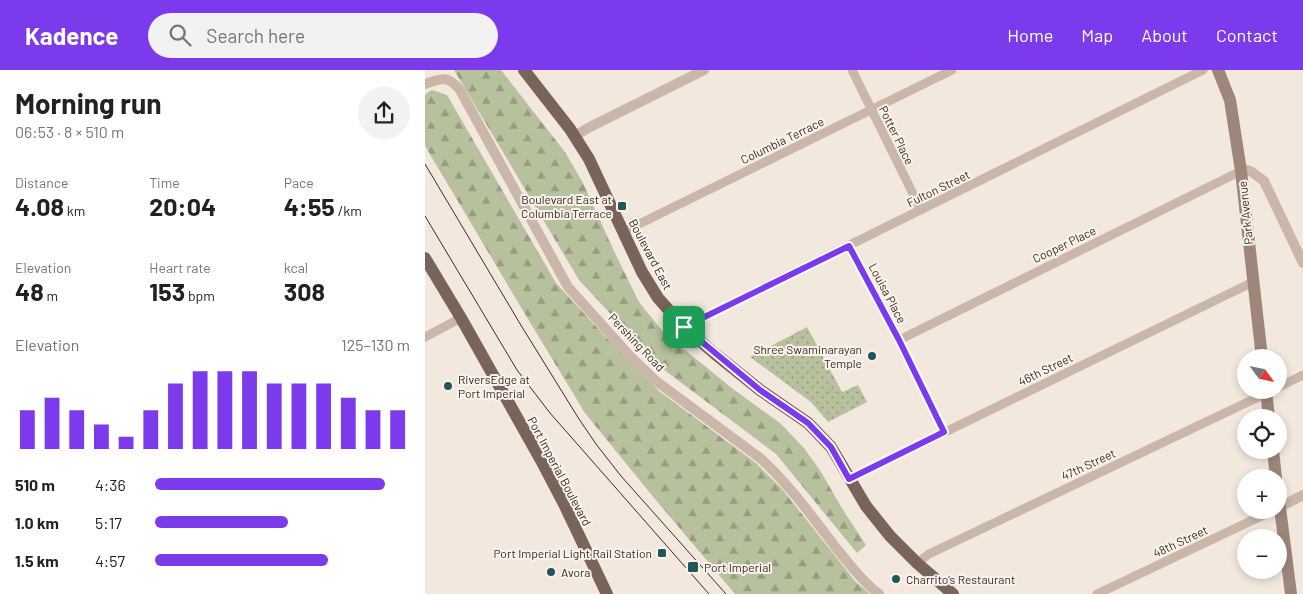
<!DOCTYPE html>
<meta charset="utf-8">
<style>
:root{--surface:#fff;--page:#f2f2f2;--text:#222;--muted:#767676;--accent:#7c3aed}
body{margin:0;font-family:Barlow,sans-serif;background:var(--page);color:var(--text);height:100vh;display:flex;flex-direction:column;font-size:19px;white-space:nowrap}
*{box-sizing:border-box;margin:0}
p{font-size:16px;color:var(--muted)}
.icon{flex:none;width:28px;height:28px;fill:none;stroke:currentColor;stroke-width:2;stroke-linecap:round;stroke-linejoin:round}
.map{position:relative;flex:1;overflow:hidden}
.panel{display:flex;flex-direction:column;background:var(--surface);width:425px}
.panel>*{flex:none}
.needle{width:32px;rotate:123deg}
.tools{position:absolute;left:812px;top:279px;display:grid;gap:10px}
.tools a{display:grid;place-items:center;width:50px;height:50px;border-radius:50%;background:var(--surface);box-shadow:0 2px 8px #0003;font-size:25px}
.pin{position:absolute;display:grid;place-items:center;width:42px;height:42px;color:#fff;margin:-21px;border-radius:10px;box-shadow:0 2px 8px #0006}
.round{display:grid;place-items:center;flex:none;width:52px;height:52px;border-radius:26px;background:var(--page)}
.headline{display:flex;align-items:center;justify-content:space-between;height:85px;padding:0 15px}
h1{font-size:28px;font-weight:700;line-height:38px}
.figures{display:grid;grid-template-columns:repeat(3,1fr);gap:8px;height:85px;padding:5px 15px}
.figures div{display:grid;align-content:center}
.figures b{font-size:25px;font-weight:700}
.figures small{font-size:14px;font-weight:400}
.figures p{font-size:14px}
.chart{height:140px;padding:10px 15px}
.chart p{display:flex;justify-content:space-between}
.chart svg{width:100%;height:90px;margin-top:5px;stroke:var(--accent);stroke-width:6}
ul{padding:0 15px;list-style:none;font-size:16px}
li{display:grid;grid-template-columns:80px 60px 1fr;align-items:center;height:38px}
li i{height:12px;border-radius:6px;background:var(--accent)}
header{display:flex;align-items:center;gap:30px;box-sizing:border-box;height:70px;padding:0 25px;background:var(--accent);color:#fff}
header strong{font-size:24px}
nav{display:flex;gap:28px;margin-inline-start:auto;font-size:18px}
.search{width:350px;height:45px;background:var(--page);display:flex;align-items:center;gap:12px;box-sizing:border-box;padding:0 18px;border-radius:28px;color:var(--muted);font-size:19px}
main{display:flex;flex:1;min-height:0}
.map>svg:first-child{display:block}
</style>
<header>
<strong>Kadence</strong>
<div class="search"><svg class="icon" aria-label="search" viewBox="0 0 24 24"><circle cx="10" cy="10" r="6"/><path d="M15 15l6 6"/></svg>Search here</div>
<nav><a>Home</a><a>Map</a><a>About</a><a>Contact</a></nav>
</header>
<main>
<section class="panel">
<div class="headline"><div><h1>Morning run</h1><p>06:53 · 8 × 510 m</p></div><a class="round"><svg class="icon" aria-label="share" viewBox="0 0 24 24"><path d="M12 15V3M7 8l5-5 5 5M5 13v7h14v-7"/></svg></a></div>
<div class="figures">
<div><p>Distance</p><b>4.08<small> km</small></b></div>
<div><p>Time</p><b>20:04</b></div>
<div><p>Pace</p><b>4:55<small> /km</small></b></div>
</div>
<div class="figures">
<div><p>Elevation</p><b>48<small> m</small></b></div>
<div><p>Heart rate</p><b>153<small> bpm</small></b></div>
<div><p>kcal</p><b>308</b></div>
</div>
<div class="chart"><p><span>Elevation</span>125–130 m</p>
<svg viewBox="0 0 160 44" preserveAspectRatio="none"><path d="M5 44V25M15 44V19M25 44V25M35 44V32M45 44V38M55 44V25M65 44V12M75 44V6M85 44V6M95 44V6M105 44V12M115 44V12M125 44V12M135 44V19M145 44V25M155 44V25"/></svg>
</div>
<ul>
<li><b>510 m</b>4:36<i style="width:90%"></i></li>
<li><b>1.0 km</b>5:17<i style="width:52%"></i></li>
<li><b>1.5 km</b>4:57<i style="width:68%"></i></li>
</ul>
</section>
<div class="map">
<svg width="878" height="524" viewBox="0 0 878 524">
<defs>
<pattern id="forest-firs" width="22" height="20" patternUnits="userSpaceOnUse" patternTransform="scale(1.25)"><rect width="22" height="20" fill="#b7c19e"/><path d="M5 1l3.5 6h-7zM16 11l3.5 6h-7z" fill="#969d81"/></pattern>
<pattern id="park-dots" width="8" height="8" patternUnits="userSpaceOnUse" patternTransform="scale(1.25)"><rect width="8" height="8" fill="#b7c19e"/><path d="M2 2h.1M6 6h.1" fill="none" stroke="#969d81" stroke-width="1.8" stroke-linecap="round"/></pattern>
</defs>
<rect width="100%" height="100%" fill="#f2e8de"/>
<g fill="url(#forest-firs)">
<polygon points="29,0 76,0 140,82 158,113 189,181 214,232 239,263 308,319 355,353 379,378 396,402 418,440 441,475 432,483 351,384 234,296 154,210"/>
<polygon points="7,20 22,25 131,213 178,264 234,321 331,393 357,419 430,511 445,524 310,524 225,423 160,343 106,254 0,76 0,24"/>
</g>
<polygon fill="url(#park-dots)" points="382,257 417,322 433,315 442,332 403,352 386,332 325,287"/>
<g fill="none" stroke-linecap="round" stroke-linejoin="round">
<g stroke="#cab7aa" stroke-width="9">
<polyline points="427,0 496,140"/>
<polyline points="198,162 527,0"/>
<polyline points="424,176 474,270 519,362"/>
<polyline points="259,257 778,0"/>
<polyline points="0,267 36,248"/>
<polyline points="474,270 816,101"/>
<polyline points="854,317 878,305"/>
<polyline points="424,409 828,212"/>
<polyline points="492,493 504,484 848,320"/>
<polyline points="672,524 849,440"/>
</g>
<g stroke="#cab7aa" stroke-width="10">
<path d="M0 14C17 8 23 5 35 20L143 217 205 286 231 311 335 388C365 415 388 448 412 479 425 495 438 512 454 524"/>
<polyline points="150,66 163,58 279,0"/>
<polyline points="816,101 822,100 827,102 839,111 878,193"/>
<polyline points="855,437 878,425"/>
</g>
<g stroke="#9e867b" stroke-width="12">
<polyline points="793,0 805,30 816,101 837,288"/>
<polyline points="841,320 844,348"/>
<polyline points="848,380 851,408"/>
<polyline points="854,430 866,524"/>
</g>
<g stroke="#79645b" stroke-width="12">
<polyline points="99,0 145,59 164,89 217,202 233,228 259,257 289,283 335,320 383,353 406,377 441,436 465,466 492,493 528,524"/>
<polyline points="0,188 36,248 117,392 139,434 182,524"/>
</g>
<g stroke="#382d29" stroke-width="1">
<polyline points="0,94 97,257 154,349 171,374 196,406 301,524"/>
<polyline points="0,146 92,300 125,343 284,524"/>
</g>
</g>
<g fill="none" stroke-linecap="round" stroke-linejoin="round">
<defs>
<polygon id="route" points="424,176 474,270 519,362 424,409 406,377 383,353 335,320 259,257"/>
</defs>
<use href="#route" stroke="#fff" stroke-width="10"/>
<use href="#route" stroke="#7c3aed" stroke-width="6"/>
</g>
<g fill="#205859" stroke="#faf2eb" stroke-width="2">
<rect x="192" y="131" width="10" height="10" rx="2.5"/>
<circle cx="447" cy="286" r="5"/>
<circle cx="23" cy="316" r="5"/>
<rect x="232" y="478" width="10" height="10" rx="2.5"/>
<rect x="262" y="491" width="12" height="12" rx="2.5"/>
<circle cx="126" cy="502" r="5"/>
<circle cx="471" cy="509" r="5"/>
</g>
<g text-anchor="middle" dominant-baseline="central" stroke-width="4" stroke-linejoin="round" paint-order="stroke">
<g font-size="12" fill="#382d29" stroke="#faf2eb">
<text transform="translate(472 65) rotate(64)">Potter Place</text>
<text transform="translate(357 70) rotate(-26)">Columbia Terrace</text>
<text transform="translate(513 118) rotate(-26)">Fulton Street</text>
<text transform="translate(820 143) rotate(-96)">Park Avenue</text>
<text transform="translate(639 174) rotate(-26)">Cooper Place</text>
<text transform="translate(226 184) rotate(62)">Boulevard East</text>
<text transform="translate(463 223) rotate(62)">Louisa Place</text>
<text transform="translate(212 272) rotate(46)">Pershing Road</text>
<text transform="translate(620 299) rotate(-26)">46th Street</text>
<text transform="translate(663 394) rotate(-25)">47th Street</text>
<text transform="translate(135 401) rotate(62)">Port Imperial Boulevard</text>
<text transform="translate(755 471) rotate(-25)">48th Street</text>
</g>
<g font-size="12" fill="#382d29" stroke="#faf2eb" text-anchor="start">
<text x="187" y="129" text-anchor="end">Boulevard East at<tspan x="187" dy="14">Columbia Terrace</tspan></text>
<text x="437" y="279" text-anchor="end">Shree Swaminarayan<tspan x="437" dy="14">Temple</tspan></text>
<text x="33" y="309">RiversEdge at<tspan x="33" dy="14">Port Imperial</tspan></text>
<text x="227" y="483" text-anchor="end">Port Imperial Light Rail Station</text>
<text x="279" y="497">Port Imperial</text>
<text x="136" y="502">Avora</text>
<text x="481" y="509">Charrito's Restaurant</text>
</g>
</g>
</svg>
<div class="tools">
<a><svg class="needle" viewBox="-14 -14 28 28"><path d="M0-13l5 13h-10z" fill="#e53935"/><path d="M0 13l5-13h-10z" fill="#767676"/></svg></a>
<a><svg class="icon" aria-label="locate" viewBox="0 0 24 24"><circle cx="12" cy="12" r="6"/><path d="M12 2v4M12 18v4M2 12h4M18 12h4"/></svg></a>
<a>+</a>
<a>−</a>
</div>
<div class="pin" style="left:259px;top:257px;background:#1e9e55"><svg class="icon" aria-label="arrive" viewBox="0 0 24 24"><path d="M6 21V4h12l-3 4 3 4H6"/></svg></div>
</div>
</main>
